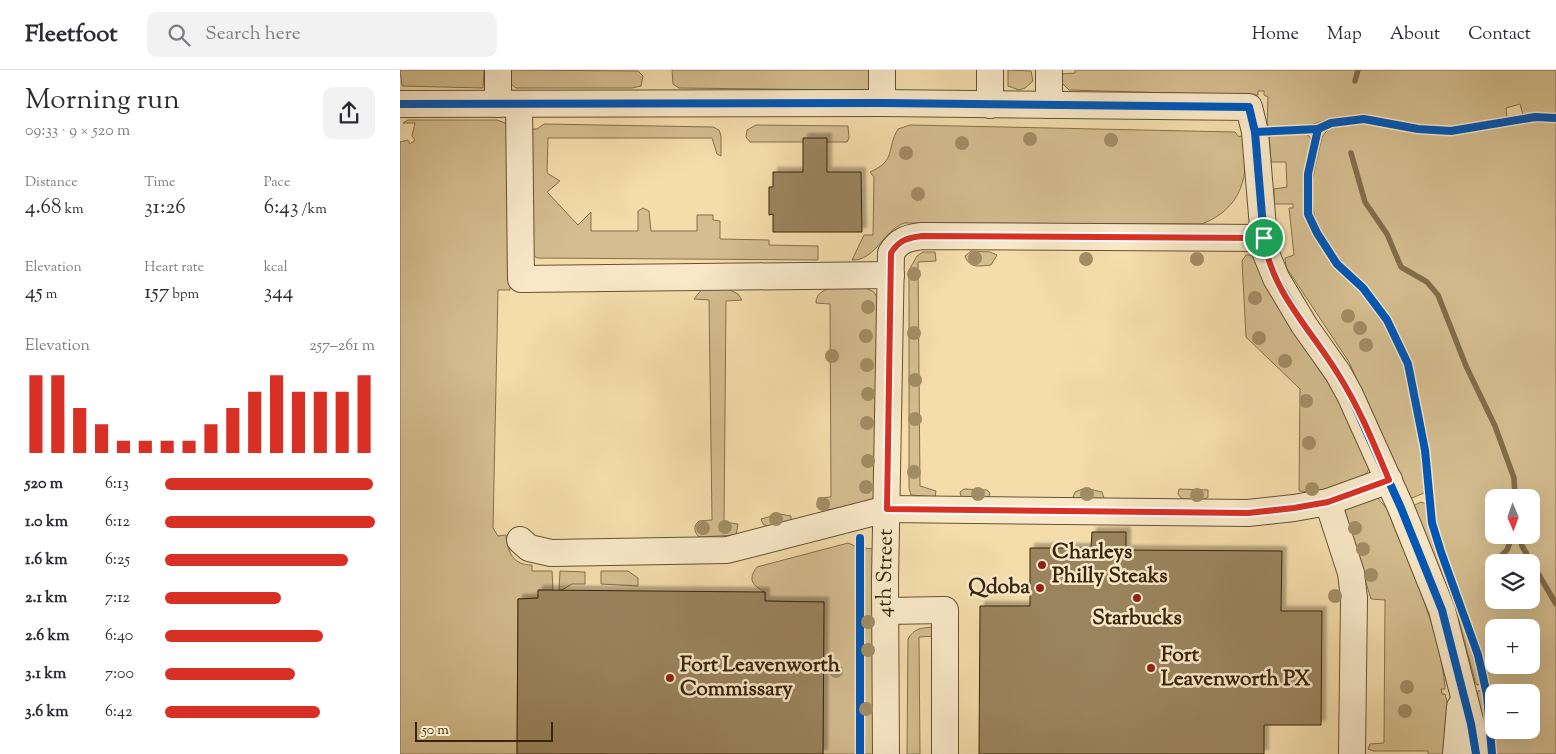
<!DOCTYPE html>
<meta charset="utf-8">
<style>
:root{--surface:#fff;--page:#f2f2f3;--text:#2b2b33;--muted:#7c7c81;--line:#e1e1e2;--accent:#d93025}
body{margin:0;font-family:"Sorts Mill Goudy",serif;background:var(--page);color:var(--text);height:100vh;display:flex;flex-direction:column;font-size:19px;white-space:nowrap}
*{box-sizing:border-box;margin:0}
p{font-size:16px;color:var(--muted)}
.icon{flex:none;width:28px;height:28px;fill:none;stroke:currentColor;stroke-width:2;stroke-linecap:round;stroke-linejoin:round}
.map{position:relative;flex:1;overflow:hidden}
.details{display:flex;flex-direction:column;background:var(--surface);width:400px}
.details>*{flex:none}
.needle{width:32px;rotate:178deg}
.tools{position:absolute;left:1085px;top:419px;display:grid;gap:10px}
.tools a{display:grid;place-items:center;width:55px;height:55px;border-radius:10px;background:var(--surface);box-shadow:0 5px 20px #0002;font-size:25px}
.scale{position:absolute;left:15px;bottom:12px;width:138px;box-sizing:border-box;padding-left:5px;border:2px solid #382408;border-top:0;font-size:14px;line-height:18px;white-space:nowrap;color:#382408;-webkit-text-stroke:4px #f8e8c8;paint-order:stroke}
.pin{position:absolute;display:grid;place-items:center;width:42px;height:42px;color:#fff;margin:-21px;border:2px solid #fff;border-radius:50%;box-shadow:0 1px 5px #0007}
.round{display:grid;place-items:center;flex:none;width:52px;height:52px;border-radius:10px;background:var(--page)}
.headline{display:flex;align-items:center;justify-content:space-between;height:85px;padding:0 25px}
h1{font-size:28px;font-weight:600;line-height:38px}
.metrics{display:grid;grid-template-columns:repeat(3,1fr);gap:8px;height:85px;padding:5px 25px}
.metrics div{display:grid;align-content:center}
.metrics b{font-size:21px;font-weight:600}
.metrics small{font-size:14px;font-weight:400}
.metrics p{font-size:14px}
.chart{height:140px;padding:10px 25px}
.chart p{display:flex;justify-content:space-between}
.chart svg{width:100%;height:90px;margin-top:5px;stroke:var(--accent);stroke-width:6}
ul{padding:0 25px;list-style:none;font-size:16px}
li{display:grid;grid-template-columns:80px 60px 1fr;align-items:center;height:38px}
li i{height:12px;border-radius:6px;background:var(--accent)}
header{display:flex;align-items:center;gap:30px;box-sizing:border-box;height:70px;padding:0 25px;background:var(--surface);border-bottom:1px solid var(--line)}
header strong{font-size:24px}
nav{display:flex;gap:28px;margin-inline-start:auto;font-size:18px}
.search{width:350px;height:45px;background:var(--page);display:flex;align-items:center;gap:12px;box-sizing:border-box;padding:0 18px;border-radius:10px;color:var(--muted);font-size:19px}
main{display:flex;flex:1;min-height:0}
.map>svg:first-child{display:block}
</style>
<header>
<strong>Fleetfoot</strong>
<div class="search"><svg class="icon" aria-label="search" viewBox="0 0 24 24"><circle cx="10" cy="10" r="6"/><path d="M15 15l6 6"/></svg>Search here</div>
<nav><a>Home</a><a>Map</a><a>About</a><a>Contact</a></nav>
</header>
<main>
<section class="details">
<div class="headline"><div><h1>Morning run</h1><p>09:33 · 9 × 520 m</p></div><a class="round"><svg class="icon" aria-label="share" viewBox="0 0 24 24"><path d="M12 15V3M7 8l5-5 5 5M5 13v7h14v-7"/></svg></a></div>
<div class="metrics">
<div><p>Distance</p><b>4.68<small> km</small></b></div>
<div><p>Time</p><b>31:26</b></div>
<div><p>Pace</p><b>6:43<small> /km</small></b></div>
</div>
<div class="metrics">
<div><p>Elevation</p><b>45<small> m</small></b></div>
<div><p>Heart rate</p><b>157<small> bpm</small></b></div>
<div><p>kcal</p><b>344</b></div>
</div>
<div class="chart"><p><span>Elevation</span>257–261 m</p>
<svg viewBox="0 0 160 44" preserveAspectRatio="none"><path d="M5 44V6M15 44V6M25 44V22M35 44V30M45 44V38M55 44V38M65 44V38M75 44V38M85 44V30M95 44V22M105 44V14M115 44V6M125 44V14M135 44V14M145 44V14M155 44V6"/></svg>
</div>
<ul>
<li><b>520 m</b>6:13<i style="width:99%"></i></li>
<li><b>1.0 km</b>6:12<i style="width:100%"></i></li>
<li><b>1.6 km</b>6:25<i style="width:87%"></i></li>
<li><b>2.1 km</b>7:12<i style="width:55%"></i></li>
<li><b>2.6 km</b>6:40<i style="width:75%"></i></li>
<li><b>3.1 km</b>7:00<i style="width:62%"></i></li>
<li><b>3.6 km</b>6:42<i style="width:74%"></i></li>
</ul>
</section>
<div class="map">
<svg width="1156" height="684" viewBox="0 0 1156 684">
<defs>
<filter id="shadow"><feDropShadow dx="4.5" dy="-4.5" stdDeviation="1" flood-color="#0004"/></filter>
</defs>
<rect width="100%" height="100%" fill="#f4dcab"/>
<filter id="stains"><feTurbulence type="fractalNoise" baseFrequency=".004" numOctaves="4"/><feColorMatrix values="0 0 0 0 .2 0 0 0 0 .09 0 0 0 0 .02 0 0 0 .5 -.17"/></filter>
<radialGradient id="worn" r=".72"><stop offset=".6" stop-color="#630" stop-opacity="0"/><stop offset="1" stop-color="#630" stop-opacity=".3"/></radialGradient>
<g fill="#d4bd8f" stroke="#86704c" fill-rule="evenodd">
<polygon points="0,0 84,0 83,18 2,16"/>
<polygon points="111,0 238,1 243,6 241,16 232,18 116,18 111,14"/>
<polygon points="272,0 471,0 477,14 467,20 448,20 279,18 273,14"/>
<polygon points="608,0 631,1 633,11 625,18 619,20 608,16"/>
<polygon points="675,0 1156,0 1156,45 1123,45 1120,34 1106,38 1107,48 1069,56 1041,58 1012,56 979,47 957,46 926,50 907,56 872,59 867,58 868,27 864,25 864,21 858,21 858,25 838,25 669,20 661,12 661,4 675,3"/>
<path d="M8 50H97L108 54 110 65V220H98L93 458 98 466 106 465C108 483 113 495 132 495V501H152L153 520H139L138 528 118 529 117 684H0V72L8 70 10 74 15 70 12 66 15 53H3Z"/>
<path d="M959 52 1010 62 1043 64 1126 52H1156V684H1096L1094 660H1131V622H1094V659L1089 615 1079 574 1044 483 1036 452 1028 369 1009 288 1003 273 978 231 967 216 950 202 928 174 916 152 913 139 911 116 922 67 930 57ZM1094 428H1131V465H1094ZM1094 492H1131V530H1094ZM1094 558H1131V595H1094Z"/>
<polygon points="144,54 313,57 319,60 321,66 321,86 317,84 312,68 148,68 147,103 160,111 147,122 178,155 191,142 191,161 238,161 238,141 243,138 249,141 251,161 297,161 297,145 313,145 313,150 320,151 320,169 369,170 369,175 418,176 418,190 137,188 133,185 132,59 137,59"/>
<polygon points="356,55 448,56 449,68 447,72 350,72 346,67 347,60"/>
<path d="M510 55 835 62 839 67 843 65C850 104 843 138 802 154L504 153C483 161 475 191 452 190L464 165H473L474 107 470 102C497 90 486 79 498 59Z"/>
<path d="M872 64H906L910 67C916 90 896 118 908 149 917 171 931 193 948 210 953 215 960 219 965 225 973 235 980 246 986 256 1017 302 1019 365 1025 418L1024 423 1012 428 1009 427 949 292 886 197 885 188 894 185 889 138H893V134H874V119L887 117 886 92H871L869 65Z"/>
<path d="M571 181 590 182 597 185 591 195C579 196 570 199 565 186Z"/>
<polygon points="523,182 535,182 536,191 518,192 520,416 536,421 535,427 511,425 509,418 509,200 517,186"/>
<polygon points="846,185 852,185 858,195 898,269 933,320 968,394 969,399 966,404 924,423 899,421 900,319 846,267 842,191"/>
<path d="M324 217 338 224 342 230 326 231 324 452 338 454 336 465 299 467C294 462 293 456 299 451L312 450 309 230 294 229 302 219Z"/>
<path d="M464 217 474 222 479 231 474 430 423 441 418 438V428L431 427 430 234 416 233C416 213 450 217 464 217Z"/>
<polygon points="685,418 702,422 704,428 698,430 676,429 673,427 675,422"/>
<polygon points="564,419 587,420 590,423 588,429 562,430 560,422"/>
<polygon points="779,419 808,420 808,427 803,430 782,429 778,424"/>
<path d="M977 427 987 439C1010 497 1038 553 1045 616V619H1041L1042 624H1045L1047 632 1048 684H1028V681H973L968 679 970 674 984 673 985 530 971 529 943 439Z"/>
<path d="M1021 432 1027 434C1035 497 1070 552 1081 614L1077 615 1075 611 1059 551 1013 436Z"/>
<polygon points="380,444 391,446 391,453 369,457 363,454 361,449"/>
<path d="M448 473 460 478 478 479 477 684H423L424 532 365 531V522C353 516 347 510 357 497Z"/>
<polygon points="160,501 185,502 185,514 172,514 162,520 159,520"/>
<polygon points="201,501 228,501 238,508 238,516 201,514"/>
<path d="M533 557 536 566 519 567 520 684H507L508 569C514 558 522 558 533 557Z"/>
<polygon points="1082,620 1090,684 1083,684 1077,626 1078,621"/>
</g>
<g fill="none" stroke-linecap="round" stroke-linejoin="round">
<g stroke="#826d49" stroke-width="5.5">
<polyline points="955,11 958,0"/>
<polyline points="951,83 965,132 987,164 1001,197 1027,212 1038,225 1066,296 1095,356 1114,408 1115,428"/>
<polyline points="1119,465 1122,476 1156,534"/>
<polyline points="1095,492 1107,480 1113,465"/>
<polyline points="1088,500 1094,494"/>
</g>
</g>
<g fill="#9a845d" stroke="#382408" filter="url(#shadow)">
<polygon points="403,68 427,68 427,102 461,102 462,162 373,162 373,144 369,145 369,117 373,117 373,102 403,102"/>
<polygon points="692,462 726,462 726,480 882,481 881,541 922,541 921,655 864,655 864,684 579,684 580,536 630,536 630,478 691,478"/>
<polygon points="138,520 365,522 365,531 424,532 423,684 117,684 118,529 138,528"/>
</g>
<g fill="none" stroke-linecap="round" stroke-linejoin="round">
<defs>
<g id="minor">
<polyline points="590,0 590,35"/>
<polyline points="649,0 649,35"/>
<polyline points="482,33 482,0"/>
<polyline points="0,34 482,33 849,37 855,62 865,181 876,208 904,255 938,303 950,325 1001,438 1042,540 1071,654 1076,684"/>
<polyline points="98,34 98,0"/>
<polyline points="119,35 121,209 491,205"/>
<polyline points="928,432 951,503 954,528 952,684"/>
<polyline points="120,470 129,478 151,483 327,480 487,439 848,443 894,438 928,432 989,410"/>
<polyline points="486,541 545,540 545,684"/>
<path d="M486 684 485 511 491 183C499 170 507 168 522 166L864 168"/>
<polyline points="1056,684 1060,637"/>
</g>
</defs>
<use href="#minor" stroke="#675231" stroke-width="28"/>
<use href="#minor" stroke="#f8e8c8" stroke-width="26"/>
<defs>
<g id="cycleway">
<polyline points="0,34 482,33 849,37 855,62 865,181 876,208 904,255 938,303 950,325 1001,438 1042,540 1071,654 1076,684"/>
<polyline points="918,59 908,104 908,144 917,163 937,194 963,218 987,250 1008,294 1025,380 1032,453 1041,482 1078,585 1087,625 1092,684"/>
<polyline points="855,62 918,59 931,53 964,49 1018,59 1051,61 1135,47 1156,48"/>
<polyline points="460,684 460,468"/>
</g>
</defs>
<use href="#cycleway" stroke="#f8e8c8" stroke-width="11"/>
<use href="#cycleway" stroke="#0057b8" stroke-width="8"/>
</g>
<g fill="#a28c64">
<circle cx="630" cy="69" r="7"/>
<circle cx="711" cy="70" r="7"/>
<circle cx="562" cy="73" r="7"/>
<circle cx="506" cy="83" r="7"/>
<circle cx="518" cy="124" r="7"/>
<circle cx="575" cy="188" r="7"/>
<circle cx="686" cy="189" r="7"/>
<circle cx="797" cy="189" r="7"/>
<circle cx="514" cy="204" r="7"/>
<circle cx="855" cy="228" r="7"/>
<circle cx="468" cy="237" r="7"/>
<circle cx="948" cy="246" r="7"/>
<circle cx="960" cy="258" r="7"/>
<circle cx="514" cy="263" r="7"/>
<circle cx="466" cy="266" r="7"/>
<circle cx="859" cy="268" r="7"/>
<circle cx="966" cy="275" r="7"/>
<circle cx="432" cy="286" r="7"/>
<circle cx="885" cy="291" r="7"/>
<circle cx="467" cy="295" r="7"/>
<circle cx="515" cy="310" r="7"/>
<circle cx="468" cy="324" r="7"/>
<circle cx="906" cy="331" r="7"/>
<circle cx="515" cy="349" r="7"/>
<circle cx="467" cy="353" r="7"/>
<circle cx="909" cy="373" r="7"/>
<circle cx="468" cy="391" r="7"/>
<circle cx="514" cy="402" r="7"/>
<circle cx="466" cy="417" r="7"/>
<circle cx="912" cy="419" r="7"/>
<circle cx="578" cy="424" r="7"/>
<circle cx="687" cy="424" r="7"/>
<circle cx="797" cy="425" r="7"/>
<circle cx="423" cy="434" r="7"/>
<circle cx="376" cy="449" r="7"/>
<circle cx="325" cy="457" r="7"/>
<circle cx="303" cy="458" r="7"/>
<circle cx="955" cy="458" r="7"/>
<circle cx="963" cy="479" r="7"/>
<circle cx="971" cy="505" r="7"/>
<circle cx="935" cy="526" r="7"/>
<circle cx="468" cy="552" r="7"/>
<circle cx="468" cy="580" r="7"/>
<circle cx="436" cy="601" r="7"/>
<circle cx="1007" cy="617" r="7"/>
<circle cx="466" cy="639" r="7"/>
<circle cx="1005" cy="641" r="7"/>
</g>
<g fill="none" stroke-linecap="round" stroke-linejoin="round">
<defs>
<path id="route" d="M522 166 864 168C870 220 912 261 938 304 959 337 974 374 989 410L928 432 894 438 848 443 487 439 491 183C499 170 507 168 522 166Z"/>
</defs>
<use href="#route" stroke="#fff" stroke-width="10"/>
<use href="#route" stroke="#d93025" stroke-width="6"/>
</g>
<g fill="#8f2418" stroke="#f8e8c8" stroke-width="2">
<circle cx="642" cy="495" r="5"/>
<circle cx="640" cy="518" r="5"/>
<circle cx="737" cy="528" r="5"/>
<circle cx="751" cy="598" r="5"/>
<circle cx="270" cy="608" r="5"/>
</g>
<g text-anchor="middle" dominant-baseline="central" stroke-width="5" stroke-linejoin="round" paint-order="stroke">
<g font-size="21" font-weight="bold" fill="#382408" stroke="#f8e8c8" text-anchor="start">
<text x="652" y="483">Charleys<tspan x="652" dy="24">Philly Steaks</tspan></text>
<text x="630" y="518" text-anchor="end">Qdoba</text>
<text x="737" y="549" text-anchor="middle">Starbucks</text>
<text x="761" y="586">Fort<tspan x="761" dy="24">Leavenworth PX</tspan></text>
<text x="280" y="596">Fort Leavenworth<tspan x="280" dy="24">Commissary</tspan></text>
</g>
<g font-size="21" fill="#382408" stroke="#f8e8c8">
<text transform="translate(486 503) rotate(-89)">4th Street</text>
</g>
</g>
<rect width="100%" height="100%" filter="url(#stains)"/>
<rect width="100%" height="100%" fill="url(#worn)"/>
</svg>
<div class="tools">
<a><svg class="needle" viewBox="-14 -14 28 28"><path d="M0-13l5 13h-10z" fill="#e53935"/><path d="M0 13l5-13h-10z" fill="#7c7c81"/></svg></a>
<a><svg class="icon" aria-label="layers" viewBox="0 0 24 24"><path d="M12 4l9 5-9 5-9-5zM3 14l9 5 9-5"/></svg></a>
<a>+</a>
<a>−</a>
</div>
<div class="scale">50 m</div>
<div class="pin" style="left:864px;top:168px;background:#1e9e55"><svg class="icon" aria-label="arrive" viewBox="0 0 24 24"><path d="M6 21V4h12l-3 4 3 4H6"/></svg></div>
</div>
</main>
